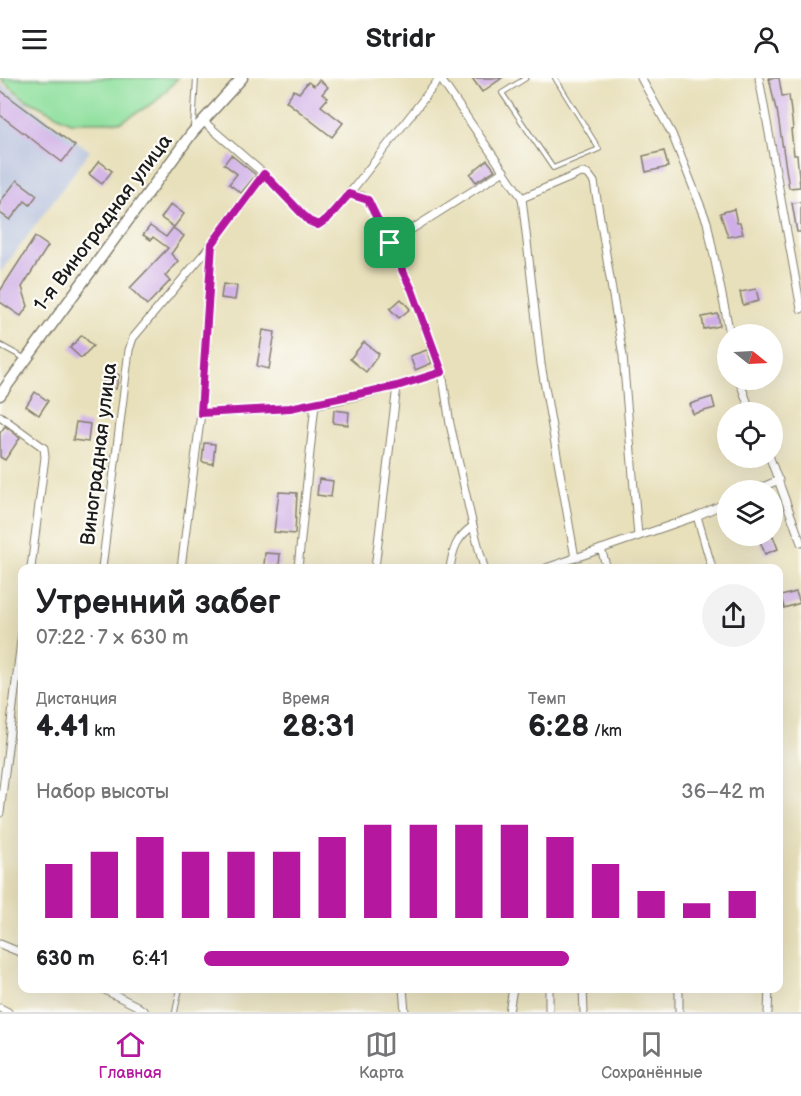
<!DOCTYPE html>
<html lang="ru">
<meta charset="utf-8">
<style>
:root{--surface:#fff;--page:#f2f2f2;--text:#202124;--muted:#757577;--line:#e0e0e0;--accent:#b5179e}
body{margin:0;font-family:"Balsamiq Sans",sans-serif;background:var(--page);color:var(--text);height:100vh;display:flex;flex-direction:column;font-size:22px;white-space:nowrap}
*{box-sizing:border-box;margin:0}
p{font-size:20px;color:var(--muted)}
.icon{flex:none;width:33px;height:33px;fill:none;stroke:currentColor;stroke-width:2;stroke-linecap:round;stroke-linejoin:round}
.map{position:relative;flex:1;overflow:hidden}
.panel{position:absolute;left:18px;top:486px;width:765px;height:429px;display:flex;flex-direction:column;background:var(--surface);border-radius:12px;box-shadow:0 6px 24px #0002}
.panel>*{flex:none}
.needle{width:39px;rotate:108deg}
.buttons{position:absolute;left:717px;top:246px;display:grid;gap:12px}
.buttons a{display:grid;place-items:center;width:66px;height:66px;border-radius:50%;background:var(--surface);box-shadow:0 6px 24px #0002;font-size:30px}
.pin{position:absolute;display:grid;place-items:center;width:51px;height:51px;color:#fff;margin:-26px;border-radius:12px;box-shadow:0 3px 9px #0006}
.round{display:grid;place-items:center;flex:none;width:63px;height:63px;border-radius:32px;background:var(--page)}
.overview{display:flex;align-items:center;justify-content:space-between;height:102px;padding:0 18px}
h1{font-size:33px;font-weight:700;line-height:45px}
.stats{display:grid;grid-template-columns:repeat(3,1fr);gap:9px;height:102px;padding:6px 18px}
.stats div{display:grid;align-content:center}
.stats b{font-size:30px;font-weight:700}
.stats small{font-size:16px;font-weight:400}
.stats p{font-size:16px}
.chart{height:168px;padding:12px 18px}
.chart p{display:flex;justify-content:space-between}
.chart svg{width:100%;height:108px;margin-top:6px;stroke:var(--accent);stroke-width:6}
ul{padding:0 18px;list-style:none;font-size:20px}
li{display:grid;grid-template-columns:96px 72px 1fr;align-items:center;height:45px}
li i{height:15px;border-radius:8px;background:var(--accent)}
header{display:flex;justify-content:space-between;align-items:center;height:78px;padding:0 18px;background:var(--surface);font-size:27px;font-weight:700}
.menu{display:flex;justify-content:space-around;align-items:center;height:84px;border-top:2px solid var(--line);background:var(--surface);font-size:16px;color:var(--muted)}
.menu a{display:grid;justify-items:center;gap:3px}
.menu .selected{color:var(--accent)}
.map>svg:first-child{display:block}
</style>
<header><svg class="icon" aria-label="menu" viewBox="0 0 24 24"><path d="M4 6h16M4 12h16M4 18h16"/></svg>Stridr<svg class="icon" aria-label="person" viewBox="0 0 24 24"><circle cx="12" cy="8" r="4"/><path d="M4 21q1-7 8-7t8 7"/></svg></header>
<div class="map">
<svg width="801" height="934" viewBox="0 0 801 934">
<rect width="100%" height="100%" fill="#fdfcf7"/>
<filter id="ink" filterUnits="userSpaceOnUse"><feTurbulence type="fractalNoise" baseFrequency=".0167" numOctaves="2"/><feDisplacementMap in="SourceGraphic" scale="12" xChannelSelector="R" yChannelSelector="G"/><feConvolveMatrix kernelMatrix="1 2 1 2 8 2 1 2 1" color-interpolation-filters="sRGB"/></filter>
<filter id="wash" filterUnits="userSpaceOnUse"><feTurbulence type="fractalNoise" baseFrequency=".008" numOctaves="4" result="noise"/><feDisplacementMap in="SourceGraphic" scale="24" xChannelSelector="R" yChannelSelector="G"/><feGaussianBlur stdDeviation="1.35" result="paint"/><feColorMatrix in="noise" values="0 0 0 0 0 0 0 0 0 0 0 0 0 0 0 0 0 1.4 0 .05"/><feComposite in="paint" operator="in"/></filter>
<g filter="url(#wash)">
<rect width="100%" height="100%" fill="#e8e0bb"/>
<polygon fill="#bac4de" points="0,5 90,73 0,195"/>
<polygon fill="#90e09f" stroke="#567e5e" stroke-width="1.5" points="0,0 178,0 155,24 121,44 70,44 25,21"/>
<g id="blocks">
<g fill="#cfaee7">
<polygon points="472,0 502,0 482,14"/>
<polygon points="769,0 779,0 782,18 789,17 793,51 791,52 794,77 797,77 800,109 789,110 777,32 776,32"/>
<polygon points="319,2 328,9 322,16 328,20 321,28 343,45 332,59 286,23 294,12 299,15 308,4 314,8"/>
<polygon points="0,12 75,68 62,84 0,37"/>
<polygon points="664,73 668,89 646,94 643,78"/>
<polygon points="231,77 256,97 241,115 229,106 237,96 224,86"/>
<polygon points="487,82 495,92 476,104 470,96"/>
<polygon points="99,83 112,93 102,106 89,96"/>
<polygon points="17,102 37,117 30,127 25,123 10,142 0,135 0,124"/>
<polygon points="801,124 801,154 797,154 792,125"/>
<polygon points="171,126 184,136 174,149 161,140"/>
<polygon points="734,131 737,145 740,145 743,156 728,159 720,135"/>
<polygon points="150,148 166,159 173,150 184,158 171,176 178,183 165,198 170,203 147,227 130,210 168,170 153,159 151,162 143,157"/>
<polygon points="35,159 48,168 22,209 28,228 21,238 0,224 0,213"/>
<polygon points="223,206 237,208 235,222 221,220"/>
<polygon points="756,211 759,223 743,227 740,214"/>
<polygon points="401,221 410,231 399,240 390,231"/>
<polygon points="718,236 720,248 704,251 702,239"/>
<polygon points="263,252 275,254 269,291 257,288"/>
<polygon points="82,257 93,268 81,280 70,270"/>
<polygon points="364,264 379,276 366,294 350,281"/>
<polygon points="427,272 432,285 415,292 410,278"/>
<polygon points="105,295 119,297 116,311 103,308"/>
<polygon points="35,314 48,323 39,337 26,328"/>
<polygon points="712,319 715,330 693,336 690,326"/>
<polygon points="334,332 349,334 348,347 333,345"/>
<polygon points="76,344 90,346 88,364 73,362"/>
<polygon points="5,348 20,360 5,382 0,379 0,355"/>
<polygon points="204,365 215,366 213,386 202,384"/>
<polygon points="319,401 333,403 331,419 317,417"/>
<polygon points="279,414 297,415 295,456 274,454"/>
<polygon points="758,458 773,458 778,471 765,476"/>
<polygon points="265,475 280,476 279,489 264,488"/>
<polygon points="796,514 800,525 784,530 781,518"/>
</g>
</g>
</g>
<g filter="url(#ink)">
<use href="#blocks" fill-opacity="0" stroke="#827e6c" stroke-width="1.5"/>
<g fill="none" stroke-linecap="round" stroke-linejoin="round">
<defs>
<g id="lane">
<polyline points="526,0 502,15 553,90 599,71 555,0"/>
<polyline points="193,50 196,0"/>
<polyline points="0,267 24,280"/>
<polyline points="175,934 180,910"/>
</g>
<g id="street">
<polyline points="440,0 522,120 541,286 575,480"/>
<polyline points="641,0 672,56 707,144 730,256"/>
<polyline points="759,0 801,231"/>
<path d="M203 43 264 96 313 146 318 147 323 145 349 116 362 118 371 127 412 212 442 294 450 346 473 448C456 460 453 471 450 490"/>
<polyline points="349,116 440,0"/>
<polyline points="522,120 581,95 588,96 594,104 623,278 638,458"/>
<polyline points="390,165 504,93"/>
<polyline points="739,302 751,334"/>
<path d="M201 335C230 334 260 333 289 330 341 325 393 309 442 294"/>
<polyline points="0,338 44,370 45,379 31,490"/>
<polyline points="770,380 801,465"/>
<polyline points="755,412 779,402"/>
<polyline points="473,448 484,490"/>
<polyline points="601,471 607,490"/>
<polyline points="102,490 129,272 133,260 212,166 264,96"/>
<polyline points="181,490 201,335 212,166"/>
<polyline points="298,490 315,326"/>
<polyline points="375,490 397,308"/>
<polyline points="546,490 697,438"/>
<polyline points="712,490 697,438 728,424"/>
<polyline points="0,735 22,555"/>
<polyline points="0,866 22,875"/>
<polyline points="101,910 137,928 145,934"/>
<polyline points="403,910 405,934"/>
<polyline points="583,910 584,934"/>
<polyline points="0,930 8,934"/>
<polyline points="509,934 513,910"/>
<polyline points="549,934 549,910"/>
<polyline points="679,934 679,910"/>
<polyline points="768,934 769,910"/>
</g>
<polyline id="secondary" points="0,317 192,55 242,0"/>
</defs>
<use href="#lane" stroke="#827e6c" stroke-width="6"/>
<use href="#street" stroke="#827e6c" stroke-width="9"/>
<use href="#secondary" stroke="#827e6c" stroke-width="13"/>
<use href="#lane" stroke="#fff" stroke-width="4"/>
<use href="#street" stroke="#fff" stroke-width="7"/>
<use href="#secondary" stroke="#fff" stroke-width="10"/>
</g>
</g>
<g fill="none" stroke-linecap="round" stroke-linejoin="round" filter="url(#ink)">
<defs>
<polygon id="route" points="264,96 309,143 318,147 327,141 349,116 368,122 412,212 442,294 397,308 290,330 201,335 212,166"/>
</defs>
<use href="#route" stroke="#fff" stroke-width="12"/>
<use href="#route" stroke="#b5179e" stroke-width="8"/>
</g>
<g text-anchor="middle" dominant-baseline="central" stroke-width="4.5" stroke-linejoin="round" paint-order="stroke">
<g font-size="20" fill="#1c1c1c" stroke="#fdfcf7">
<text transform="translate(103 145) rotate(-53)">1-я Виноградная улица</text>
<text transform="translate(99 376) rotate(-83)">Виноградная улица</text>
</g>
</g>
</svg>
<div class="buttons">
<a><svg class="needle" viewBox="-14 -14 28 28"><path d="M0-13l5 13h-10z" fill="#e53935"/><path d="M0 13l5-13h-10z" fill="#757577"/></svg></a>
<a><svg class="icon" aria-label="locate" viewBox="0 0 24 24"><circle cx="12" cy="12" r="6"/><path d="M12 2v4M12 18v4M2 12h4M18 12h4"/></svg></a>
<a><svg class="icon" aria-label="layers" viewBox="0 0 24 24"><path d="M12 4l9 5-9 5-9-5zM3 14l9 5 9-5"/></svg></a>
</div>
<div class="pin" style="left:390px;top:165px;background:#1e9e55"><svg class="icon" aria-label="arrive" viewBox="0 0 24 24"><path d="M6 21V4h12l-3 4 3 4H6"/></svg></div>
<section class="panel">
<div class="overview"><div><h1>Утренний забег</h1><p>07:22 · 7 × 630 m</p></div><a class="round"><svg class="icon" aria-label="share" viewBox="0 0 24 24"><path d="M12 15V3M7 8l5-5 5 5M5 13v7h14v-7"/></svg></a></div>
<div class="stats">
<div><p>Дистанция</p><b>4.41<small> km</small></b></div>
<div><p>Время</p><b>28:31</b></div>
<div><p>Темп</p><b>6:28<small> /km</small></b></div>
</div>
<div class="chart"><p><span>Набор высоты</span>36–42 m</p>
<svg viewBox="0 0 160 44" preserveAspectRatio="none"><path d="M5 44V22M15 44V17M25 44V11M35 44V17M45 44V17M55 44V17M65 44V11M75 44V6M85 44V6M95 44V6M105 44V6M115 44V11M125 44V22M135 44V33M145 44V38M155 44V33"/></svg>
</div>
<ul>
<li><b>630 m</b>6:41<i style="width:65%"></i></li>
</ul>
</section>
</div>
<nav class="menu">
<a class="selected"><svg class="icon" aria-label="home" viewBox="0 0 24 24"><path d="M3 11l9-7 9 7M6 9v11h12V9"/></svg>Главная</a>
<a><svg class="icon" aria-label="map" viewBox="0 0 24 24"><path d="M3 6l6-2 6 2 6-2v14l-6 2-6-2-6 2zM9 4v14M15 6v14"/></svg>Карта</a>
<a><svg class="icon" aria-label="saved" viewBox="0 0 24 24"><path d="M7 4h10v16l-5-4-5 4z"/></svg>Сохранённые</a>
</nav>
